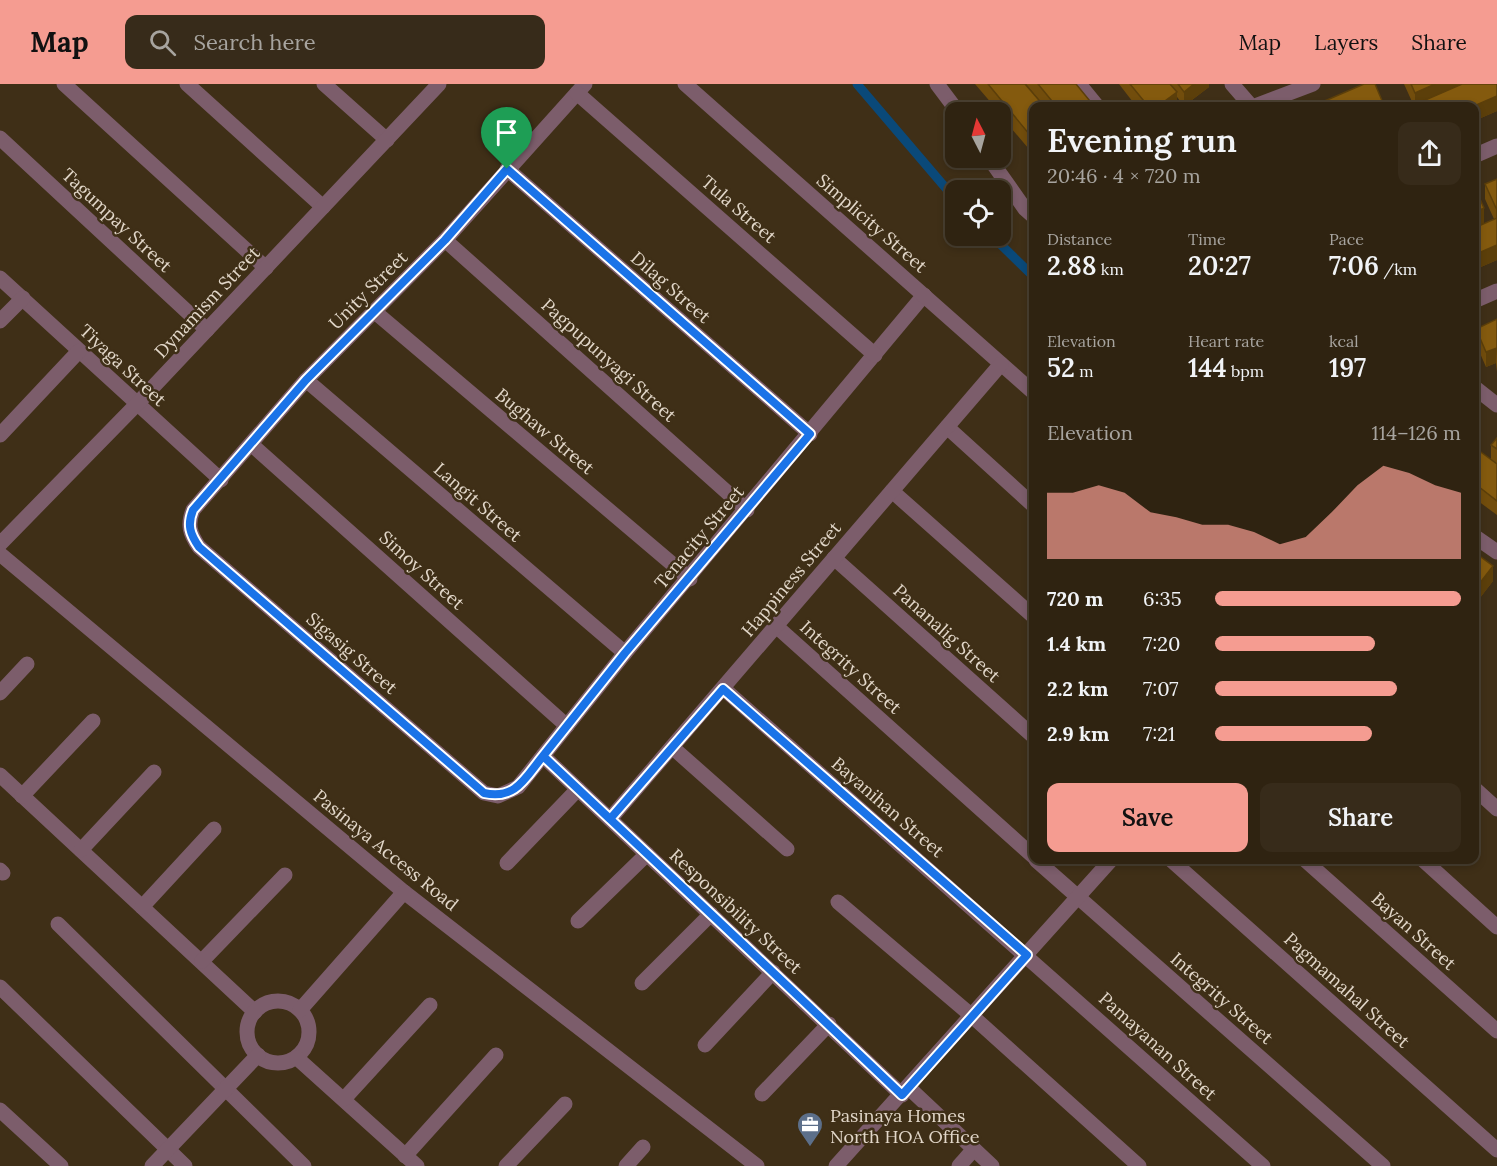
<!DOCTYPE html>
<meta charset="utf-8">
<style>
:root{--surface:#2f2311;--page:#372b1a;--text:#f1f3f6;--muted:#a7a49f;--line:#4a4031;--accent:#f59c91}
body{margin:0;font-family:Lora,serif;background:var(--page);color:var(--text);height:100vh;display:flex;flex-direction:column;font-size:22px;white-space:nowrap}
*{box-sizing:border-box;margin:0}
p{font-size:20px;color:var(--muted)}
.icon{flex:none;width:33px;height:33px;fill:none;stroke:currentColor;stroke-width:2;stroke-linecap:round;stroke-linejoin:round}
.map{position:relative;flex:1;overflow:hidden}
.side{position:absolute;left:1029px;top:18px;width:450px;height:762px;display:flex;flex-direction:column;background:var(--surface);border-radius:12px;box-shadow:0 3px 9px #0003,0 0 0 2px var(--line)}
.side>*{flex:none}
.needle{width:39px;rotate:354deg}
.tools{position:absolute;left:945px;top:18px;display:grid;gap:12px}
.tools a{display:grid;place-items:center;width:66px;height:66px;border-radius:12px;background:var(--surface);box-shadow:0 3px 9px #0003,0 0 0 2px var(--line);font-size:30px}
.pin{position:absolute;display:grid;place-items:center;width:51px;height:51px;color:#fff;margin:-62px -26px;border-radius:50% 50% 50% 0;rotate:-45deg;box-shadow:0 0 6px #0007}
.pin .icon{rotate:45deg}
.round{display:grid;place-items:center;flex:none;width:63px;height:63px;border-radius:12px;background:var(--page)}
.head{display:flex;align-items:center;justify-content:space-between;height:102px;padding:0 18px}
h1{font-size:33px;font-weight:600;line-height:45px}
.stats{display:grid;grid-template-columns:repeat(3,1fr);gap:9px;height:102px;padding:6px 18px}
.stats div{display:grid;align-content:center}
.stats b{font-size:26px;font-weight:600}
.stats small{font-size:16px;font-weight:400}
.stats p{font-size:16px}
.chart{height:168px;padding:12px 18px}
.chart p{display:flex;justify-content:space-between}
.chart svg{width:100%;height:108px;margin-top:6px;fill:var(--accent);opacity:.7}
.cta{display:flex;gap:12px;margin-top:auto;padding:12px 18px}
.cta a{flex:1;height:69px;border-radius:12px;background:var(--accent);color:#111;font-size:24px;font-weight:600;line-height:69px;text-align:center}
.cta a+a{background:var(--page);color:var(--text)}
ul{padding:0 18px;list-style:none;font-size:20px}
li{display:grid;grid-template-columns:96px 72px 1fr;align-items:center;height:45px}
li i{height:15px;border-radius:8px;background:var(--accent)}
header{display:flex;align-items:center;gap:36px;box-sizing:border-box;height:84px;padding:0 30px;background:var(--accent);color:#111}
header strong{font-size:28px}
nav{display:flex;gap:33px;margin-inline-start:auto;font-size:21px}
.search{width:420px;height:54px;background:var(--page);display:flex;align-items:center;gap:15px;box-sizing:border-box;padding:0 21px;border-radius:12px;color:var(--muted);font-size:22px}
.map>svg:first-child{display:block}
</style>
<header>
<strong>Map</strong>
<div class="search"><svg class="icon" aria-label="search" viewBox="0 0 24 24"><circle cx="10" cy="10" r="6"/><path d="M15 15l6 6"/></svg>Search here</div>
<nav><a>Map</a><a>Layers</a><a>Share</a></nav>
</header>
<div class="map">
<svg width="1497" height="1082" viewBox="0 0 1497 1082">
<rect width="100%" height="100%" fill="#3f2f17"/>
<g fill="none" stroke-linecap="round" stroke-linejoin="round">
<g stroke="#0a4979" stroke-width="9">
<polyline points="857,0 956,116"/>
<polyline points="992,152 1034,193"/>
</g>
<g stroke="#7c5d6b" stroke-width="15">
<polyline points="64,0 266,184"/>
<polyline points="187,0 323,123"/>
<polyline points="324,0 387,56"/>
<path d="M585 0 445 156 306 296 193 426C187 441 190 450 199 463L484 709 498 712 518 703 625 569 924 211"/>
<polyline points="685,0 1034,309"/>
<polyline points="937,0 958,28"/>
<polyline points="1079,0 1097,22"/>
<polyline points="1232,0 1251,22"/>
<polyline points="577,9 875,271"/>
<polyline points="1255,22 1313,0"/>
<polyline points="0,54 207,246"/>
<polyline points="1474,72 1497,62"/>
<polyline points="989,74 1025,125 1034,133"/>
<polyline points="507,85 810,350"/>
<polyline points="445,156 747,426"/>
<polyline points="0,194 221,396"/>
<polyline points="1474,217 1497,207"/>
<polyline points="375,228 690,495"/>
<polyline points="0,237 23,214"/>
<polyline points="306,296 625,569"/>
<polyline points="1474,303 1497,321"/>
<polyline points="947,343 1034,422"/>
<polyline points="0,351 79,267"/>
<polyline points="251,360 567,642"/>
<polyline points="892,407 1034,533"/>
<polyline points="1474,452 1497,468"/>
<polyline points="0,460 137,320 439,0"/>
<polyline points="0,470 404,808 757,1082"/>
<polyline points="834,474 1034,653"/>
<polyline points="776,542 1034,773"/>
<polyline points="724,605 1263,1082"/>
<polyline points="0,609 27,580"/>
<polyline points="672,663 787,765"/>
<polyline points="543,672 902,1011"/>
<polyline points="0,691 255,928"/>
<polyline points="1474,704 1497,725"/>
<polyline points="22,712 93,637"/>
<polyline points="610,735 1001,280"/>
<polyline points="81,766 154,688"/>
<polyline points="1036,776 1383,1082"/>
<polyline points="1171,776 1497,1066"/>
<polyline points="1305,776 1497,947"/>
<polyline points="1423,776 1497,843"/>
<polyline points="507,779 578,705"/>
<polyline points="0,786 3,789"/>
<polyline points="838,818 972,932 1139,1082"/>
<polyline points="142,823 214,745"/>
<polyline points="578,837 647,770"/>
<polyline points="58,840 304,1082"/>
<polyline points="202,877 285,791"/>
<polyline points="642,899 711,830"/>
<polyline points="0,903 185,1082"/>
<circle cx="278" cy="948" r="31"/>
<polyline points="300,926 404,808"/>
<polyline points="705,961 773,888"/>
<polyline points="297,974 417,1082"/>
<polyline points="909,1004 992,1082"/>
<polyline points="762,1010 829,940"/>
<polyline points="344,1015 430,921"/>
<polyline points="0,1026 61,1082"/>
<polyline points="405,1072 496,971"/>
<polyline points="152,1082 258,971"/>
<polyline points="506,1082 565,1020"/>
<polyline points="626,1082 643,1063"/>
<polyline points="836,1082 1111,776"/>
<polyline points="959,1082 974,1065"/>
</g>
</g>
<g fill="#724d0c">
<polygon points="975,0 1025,0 1034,22 1034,71 1000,31 1000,28 999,28"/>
<polygon points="1026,0 1076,0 1094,22 1044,22"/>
<polygon points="1119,0 1209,0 1209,3 1184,22 1177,13 1177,22 1136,22"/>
<polygon points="1404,0 1497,0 1497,27 1474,37 1474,22 1414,22"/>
<polygon points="1497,95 1497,176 1474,186 1474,144 1494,135 1485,115 1485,100"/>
<polygon points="1497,235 1497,288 1496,279 1486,283 1476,260 1476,245"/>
<polygon points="1497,354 1497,380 1491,376 1491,361"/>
<polygon points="1474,363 1497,380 1497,431 1474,414"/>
<polygon points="1474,468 1493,497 1476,519 1474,518"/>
</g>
<g fill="#5c3f0a">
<polygon points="1194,0 1209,0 1209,3 1184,22 1184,8"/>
<polygon points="1435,0 1468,0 1416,20 1416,22 1415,22 1415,9"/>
<polygon points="1177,8 1177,22 1158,22"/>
<polygon points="1497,12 1497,27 1474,37 1474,22"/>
<polygon points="1484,124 1484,139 1474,144 1474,129"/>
<rect x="1496" y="124" width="1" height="15"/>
<polygon points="1497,161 1497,176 1474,186 1474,171"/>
<polygon points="1497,264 1496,279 1486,283 1486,268"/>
<polygon points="1479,313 1479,328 1474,334 1474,320"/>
<polygon points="1493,482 1493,497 1476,519 1476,504"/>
</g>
<g fill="#845a0e" stroke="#5c3f0a" stroke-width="1.5">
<polygon points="988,0 1025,0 1044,22 1034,22 1034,56"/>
<polygon points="1038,0 1076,0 1094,22 1056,22"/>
<polygon points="1130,0 1170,0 1177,8 1158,22 1148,22"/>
<polygon points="1178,0 1194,0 1184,8"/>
<polygon points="1364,0 1375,0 1383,19 1376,22 1313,22"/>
<polygon points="1411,0 1435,0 1415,9"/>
<polygon points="1462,0 1497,0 1497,12 1474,22 1417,22 1416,20"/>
<polygon points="1497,95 1497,124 1496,124 1485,100"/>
<polygon points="1474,102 1484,124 1474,129"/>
<polygon points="1497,134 1497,161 1474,171 1474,144"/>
<polygon points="1497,235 1497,264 1486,268 1476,245"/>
<polygon points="1474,310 1479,313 1474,320"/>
<polygon points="1497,354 1497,365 1491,361"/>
<polygon points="1474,363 1497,380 1497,417 1474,399"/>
<polygon points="1474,468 1493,482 1476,504 1474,503"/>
</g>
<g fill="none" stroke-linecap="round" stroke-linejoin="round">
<defs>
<path id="route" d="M507 85 445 156 306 296 193 426C187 441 190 450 199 463L484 709C516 716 525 694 543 672 663 785 783 897 902 1011L1027 871 723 605 610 735 543 672 625 569 810 350 507 85"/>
</defs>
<use href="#route" stroke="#fff" stroke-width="12"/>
<use href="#route" stroke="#1a73e8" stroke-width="8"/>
</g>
<defs>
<symbol id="office-pin" viewBox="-11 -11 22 30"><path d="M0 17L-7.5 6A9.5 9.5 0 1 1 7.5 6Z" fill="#5c6f8a" stroke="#3f2f17"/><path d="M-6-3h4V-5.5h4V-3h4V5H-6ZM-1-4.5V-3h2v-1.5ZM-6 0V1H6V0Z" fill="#fff"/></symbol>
</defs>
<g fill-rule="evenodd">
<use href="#office-pin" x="795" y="1026" width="30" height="40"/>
</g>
<g text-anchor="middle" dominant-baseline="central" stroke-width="5" stroke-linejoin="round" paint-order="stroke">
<g font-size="18" fill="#e2d7c9" stroke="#3f2f17">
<text transform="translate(739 125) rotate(41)">Tula Street</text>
<text transform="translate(117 136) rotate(43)">Tagumpay Street</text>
<text transform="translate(872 139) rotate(41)">Simplicity Street</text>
<text transform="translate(671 203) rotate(41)">Dilag Street</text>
<text transform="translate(368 206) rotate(-45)">Unity Street</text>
<text transform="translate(207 218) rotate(-47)">Dynamism Street</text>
<text transform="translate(609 276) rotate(42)">Pagpupunyagi Street</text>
<text transform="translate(123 281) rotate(43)">Tiyaga Street</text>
<text transform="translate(545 347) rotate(40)">Bughaw Street</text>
<text transform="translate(478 418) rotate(41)">Langit Street</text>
<text transform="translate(699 453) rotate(-50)">Tenacity Street</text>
<text transform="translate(422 486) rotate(42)">Simoy Street</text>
<text transform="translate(791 495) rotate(-50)">Happiness Street</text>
<text transform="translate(947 549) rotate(42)">Pananalig Street</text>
<text transform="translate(352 569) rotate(41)">Sigasig Street</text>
<text transform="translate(851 583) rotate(42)">Integrity Street</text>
<text transform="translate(888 723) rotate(41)">Bayanihan Street</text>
<text transform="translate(386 766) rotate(39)">Pasinaya Access Road</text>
<text transform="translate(736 827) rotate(43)">Responsibility Street</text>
<text transform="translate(1414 847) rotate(42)">Bayan Street</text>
<text transform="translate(1347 906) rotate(42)">Pagmamahal Street</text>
<text transform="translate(1222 914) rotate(41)">Integrity Street</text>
<text transform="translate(1158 962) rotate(42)">Pamayanan Street</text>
</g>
<g font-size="18" fill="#e2d7c9" stroke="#3f2f17" text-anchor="start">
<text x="830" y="1031">Pasinaya Homes<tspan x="830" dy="21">North HOA Office</tspan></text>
</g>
</g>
</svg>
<div class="tools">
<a><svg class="needle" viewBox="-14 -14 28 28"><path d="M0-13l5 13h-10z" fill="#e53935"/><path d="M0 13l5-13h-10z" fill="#a7a49f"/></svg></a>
<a><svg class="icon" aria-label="locate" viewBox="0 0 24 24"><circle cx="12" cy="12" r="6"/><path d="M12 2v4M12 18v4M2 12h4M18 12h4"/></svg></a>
</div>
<div class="pin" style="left:507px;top:85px;background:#1e9e55"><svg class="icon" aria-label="arrive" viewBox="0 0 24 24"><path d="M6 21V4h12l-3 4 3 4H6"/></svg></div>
<section class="side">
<div class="head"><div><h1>Evening run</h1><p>20:46 · 4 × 720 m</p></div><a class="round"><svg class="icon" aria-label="share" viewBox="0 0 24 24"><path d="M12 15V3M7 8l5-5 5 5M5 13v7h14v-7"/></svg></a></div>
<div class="stats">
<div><p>Distance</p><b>2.88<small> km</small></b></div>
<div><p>Time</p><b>20:27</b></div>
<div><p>Pace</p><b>7:06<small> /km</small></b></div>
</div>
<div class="stats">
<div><p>Elevation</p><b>52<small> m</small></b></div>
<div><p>Heart rate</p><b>144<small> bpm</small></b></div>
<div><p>kcal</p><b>197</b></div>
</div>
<div class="chart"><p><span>Elevation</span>114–126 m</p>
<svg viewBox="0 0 160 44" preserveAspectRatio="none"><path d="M0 44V17L10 17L20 14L30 17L40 25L50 27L60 30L70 30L80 33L90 38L100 35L110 25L120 14L130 6L140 9L150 14L160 17V44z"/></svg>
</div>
<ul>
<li><b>720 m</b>6:35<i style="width:100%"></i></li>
<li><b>1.4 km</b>7:20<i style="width:65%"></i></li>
<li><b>2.2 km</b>7:07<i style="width:74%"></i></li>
<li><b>2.9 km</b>7:21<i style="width:64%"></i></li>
</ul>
<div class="cta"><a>Save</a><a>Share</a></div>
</section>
</div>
